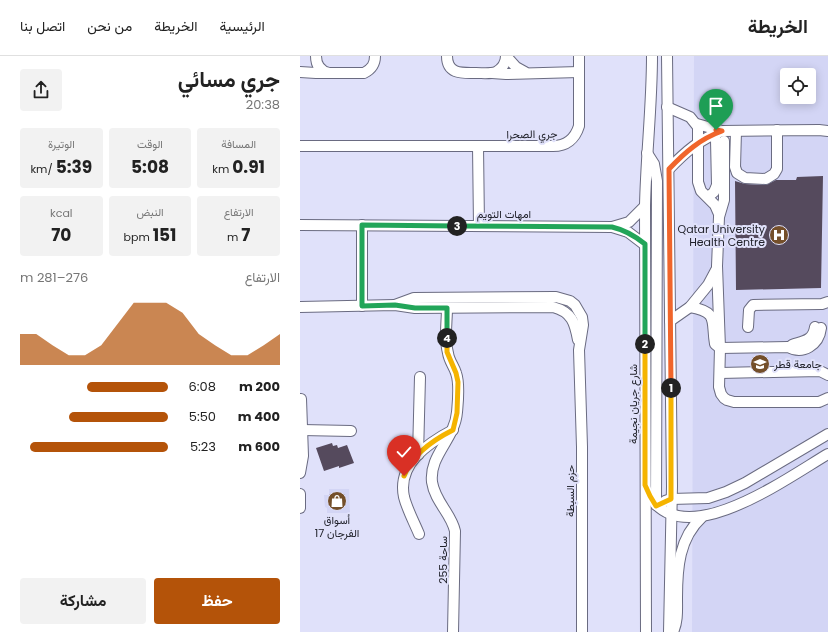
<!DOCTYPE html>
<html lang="ar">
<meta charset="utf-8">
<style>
:root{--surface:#fff;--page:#f2f2f2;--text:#222;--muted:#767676;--line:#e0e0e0;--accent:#b45309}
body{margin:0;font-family:Poppins,Vazirmatn,sans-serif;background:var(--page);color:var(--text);direction:rtl;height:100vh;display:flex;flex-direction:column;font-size:15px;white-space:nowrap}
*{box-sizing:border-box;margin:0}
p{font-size:13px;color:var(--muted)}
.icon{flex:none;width:22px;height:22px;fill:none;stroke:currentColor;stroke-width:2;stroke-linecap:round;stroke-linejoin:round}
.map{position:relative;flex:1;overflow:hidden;direction:ltr}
.panel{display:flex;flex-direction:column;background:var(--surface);width:300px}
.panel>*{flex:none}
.controls{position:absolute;left:480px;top:12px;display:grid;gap:8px}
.controls a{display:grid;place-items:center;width:36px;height:36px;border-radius:4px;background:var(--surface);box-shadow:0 2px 10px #0003;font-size:20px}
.pin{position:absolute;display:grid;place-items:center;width:34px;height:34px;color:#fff;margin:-41px -17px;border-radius:50% 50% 50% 0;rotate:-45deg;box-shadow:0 0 4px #0007}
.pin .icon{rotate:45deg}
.km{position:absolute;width:20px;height:20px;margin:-10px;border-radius:50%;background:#222;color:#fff;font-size:11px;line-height:20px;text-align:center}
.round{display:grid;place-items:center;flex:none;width:42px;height:42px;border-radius:4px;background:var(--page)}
.overview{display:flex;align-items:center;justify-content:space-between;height:68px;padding:0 20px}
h1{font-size:22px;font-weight:700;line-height:30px}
.metrics{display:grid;grid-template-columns:repeat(3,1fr);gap:6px;height:68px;padding:4px 20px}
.metrics div{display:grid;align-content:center;border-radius:4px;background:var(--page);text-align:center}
.metrics b{font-size:17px;font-weight:700}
.metrics small{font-size:11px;font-weight:400}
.metrics p{font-size:11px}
.chart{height:112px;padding:8px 20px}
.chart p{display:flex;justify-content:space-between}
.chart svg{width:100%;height:72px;margin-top:4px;fill:var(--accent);opacity:.7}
.primary-button{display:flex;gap:8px;margin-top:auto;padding:8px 20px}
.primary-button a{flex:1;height:46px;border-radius:4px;background:var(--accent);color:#fff;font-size:16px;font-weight:700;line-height:46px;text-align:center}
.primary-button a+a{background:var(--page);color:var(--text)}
ul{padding:0 20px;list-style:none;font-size:13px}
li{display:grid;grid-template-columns:64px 48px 1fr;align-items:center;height:30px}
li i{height:10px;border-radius:5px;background:var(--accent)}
header{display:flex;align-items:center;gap:24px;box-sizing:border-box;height:56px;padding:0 20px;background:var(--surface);border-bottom:1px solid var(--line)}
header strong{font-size:19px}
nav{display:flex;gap:22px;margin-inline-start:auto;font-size:14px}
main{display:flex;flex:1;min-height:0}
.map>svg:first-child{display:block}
</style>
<header>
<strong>الخريطة</strong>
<nav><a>الرئيسية</a><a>الخريطة</a><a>من نحن</a><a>اتصل بنا</a></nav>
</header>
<main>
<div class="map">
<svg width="528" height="576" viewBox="0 0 528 576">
<rect width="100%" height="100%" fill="#e0e1fa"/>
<g fill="#d3d5f5" fill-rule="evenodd">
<path d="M394 0H528V576H392ZM487 19H509V41H487Z"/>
<polygon points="29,433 49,433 50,457 27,457 27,452 25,451 24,439 29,439"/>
</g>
<g fill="#554a5d">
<polygon points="523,120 521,232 436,234 435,125 445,128 466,129 476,124 496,124 497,121"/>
<polygon points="32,387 33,390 37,389 38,392 47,389 54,407 39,412 39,410 24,415 16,392"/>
</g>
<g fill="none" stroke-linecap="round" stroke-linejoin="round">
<defs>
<g id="minor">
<path d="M16 0C16 9 20 15 29 17"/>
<path d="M147 0C147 19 163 17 176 17 183 17 190 18 196 16 203 12 206 7 206 0"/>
<polyline points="206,0 216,11 225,16"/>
<polyline points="367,0 372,430 369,576"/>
<path d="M0 16 16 17H64C72 13 75 8 75 0"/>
<polyline points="192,17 206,18 279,16"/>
<polyline points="367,51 390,61 398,71 398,126 401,135 415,149 419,158"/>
<polyline points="397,68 422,75 519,74 528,75"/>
<polyline points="436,75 435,111 437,117 445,122 466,123 474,118 477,113 477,74"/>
<polyline points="424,85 424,144 419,161 417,210 420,292 419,331 421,338 424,342 427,344 434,346 519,346 528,342"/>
<path d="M0 90H253C266 90 275 83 279 70V0"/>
<polyline points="178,90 179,170"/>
<polyline points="347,97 354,108 357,125 356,449"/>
<path d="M369 113C385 96 400 83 422 75"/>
<polyline points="408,141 414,136 417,129 416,84"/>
<polyline points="0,169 312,171 329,166 345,150"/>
<polyline points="312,171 328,176 345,189"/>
<polyline points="95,249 114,242 256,241 270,245 275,249 282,261 283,269 279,294 282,391 282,576"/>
<polyline points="62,250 62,169"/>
<path d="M0 251 95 249 115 252 253 251C272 256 275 267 278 284"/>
<path d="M390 251C419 256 411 265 415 288L420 292 488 291C503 299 519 289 521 272"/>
<path d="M147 252C147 266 144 283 148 297 149 305 154 310 156 317 160 328 158 345 157 356 155 383 129 399 132 426 135 446 151 457 155 475L153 576"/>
<polyline points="370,265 390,251 408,229 416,214"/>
<polyline points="448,271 449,254 453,249 522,248 528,246"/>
<path d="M492 289C503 285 513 285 515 271"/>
<polyline points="420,317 520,315 528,319"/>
<polyline points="2,374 51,375"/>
<polyline points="118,399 120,321"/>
<polyline points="0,417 3,400 1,343"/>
<polyline points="0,438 0,452"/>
<path d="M353 445C391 493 490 420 528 398"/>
<polyline points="365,445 371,443 408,442 426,436 445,427 528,378"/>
<path d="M119 478C114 466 107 453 104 441 97 408 128 387 153 374"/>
<path d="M346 576 345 150C346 100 352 50 352 0"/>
<path d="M373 576C378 565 377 554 377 542 377 512 379 482 402 461"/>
</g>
</defs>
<use href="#minor" stroke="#6a6b81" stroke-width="12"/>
<use href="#minor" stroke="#fff" stroke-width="10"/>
</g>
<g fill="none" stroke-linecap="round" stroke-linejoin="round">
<defs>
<path id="split-1" d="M371 332 369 113C385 96 400 83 422 75L416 74"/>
<polyline id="split-2" points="345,288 345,429 350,440 356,450 371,443 371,332"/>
<path id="split-3" d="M157 170 312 171C325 174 335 180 345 188V288"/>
<polyline id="split-4" points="147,282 147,252 115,252 95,249 62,250 62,169 157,170"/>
<path id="split-5" d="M104 420C112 399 133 384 153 374L157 357 158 326 156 317 147 296V282"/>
</defs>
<use href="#split-1" stroke="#fff" stroke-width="8"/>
<use href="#split-2" stroke="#fff" stroke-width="8"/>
<use href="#split-3" stroke="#fff" stroke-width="8"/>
<use href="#split-4" stroke="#fff" stroke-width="8"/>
<use href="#split-5" stroke="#fff" stroke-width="8"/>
<use href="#split-1" stroke="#f0652b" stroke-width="5"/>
<use href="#split-2" stroke="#f5b400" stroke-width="5"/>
<use href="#split-3" stroke="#22a559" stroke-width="5"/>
<use href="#split-4" stroke="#22a559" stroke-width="5"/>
<use href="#split-5" stroke="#f5b400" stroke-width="5"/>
</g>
<defs>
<symbol id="hospital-disc" viewBox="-11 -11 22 22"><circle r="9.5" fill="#744f2a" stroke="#e0e1fa"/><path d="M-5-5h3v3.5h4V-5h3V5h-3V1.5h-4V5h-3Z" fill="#fff"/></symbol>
<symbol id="university-disc" viewBox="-11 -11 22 22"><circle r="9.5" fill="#744f2a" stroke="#e0e1fa"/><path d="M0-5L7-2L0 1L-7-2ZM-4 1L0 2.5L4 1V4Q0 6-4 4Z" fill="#fff"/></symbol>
<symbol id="shop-disc" viewBox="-11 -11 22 22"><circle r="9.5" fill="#744f2a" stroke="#e0e1fa"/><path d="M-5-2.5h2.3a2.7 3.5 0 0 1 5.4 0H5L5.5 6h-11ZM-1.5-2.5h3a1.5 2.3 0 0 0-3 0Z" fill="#fff"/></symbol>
</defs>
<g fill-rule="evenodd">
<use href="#hospital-disc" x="468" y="168" width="22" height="22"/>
<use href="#university-disc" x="449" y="297" width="22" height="22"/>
<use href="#shop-disc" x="26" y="434" width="22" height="22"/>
</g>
<g text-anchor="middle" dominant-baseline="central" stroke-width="4" stroke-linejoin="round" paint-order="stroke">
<g font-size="11" fill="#21222b" stroke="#e0e1fa">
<text transform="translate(232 78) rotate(-1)">جري الصحرا</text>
<text x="204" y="158">امهات التويم</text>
<text transform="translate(333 348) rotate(-90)">شارع جريان نجيمة</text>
<text transform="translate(270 435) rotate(-90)">حزم السبطة</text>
<text transform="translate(143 504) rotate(-90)">ساحة 255</text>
</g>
<g font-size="11" fill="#21222b" stroke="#e0e1fa" text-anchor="end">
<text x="465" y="173">Qatar University<tspan x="465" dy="13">Health Centre</tspan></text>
<text x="474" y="308" text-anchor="start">جامعة قطر</text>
<text x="37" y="464" text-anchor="middle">أسواق<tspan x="37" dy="13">الفرجان 17</tspan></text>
</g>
</g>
</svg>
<div class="controls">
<a><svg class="icon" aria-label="locate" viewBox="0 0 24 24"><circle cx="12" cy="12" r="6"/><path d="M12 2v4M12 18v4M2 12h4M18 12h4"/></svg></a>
</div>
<div class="pin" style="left:416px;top:74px;background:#1e9e55"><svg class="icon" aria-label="arrive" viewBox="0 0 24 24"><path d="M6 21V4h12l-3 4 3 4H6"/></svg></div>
<div class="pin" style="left:104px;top:420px;background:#d93025"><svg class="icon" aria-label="check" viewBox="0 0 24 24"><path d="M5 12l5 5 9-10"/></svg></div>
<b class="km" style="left:371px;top:332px">1</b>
<b class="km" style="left:345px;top:288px">2</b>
<b class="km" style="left:157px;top:170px">3</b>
<b class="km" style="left:147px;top:282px">4</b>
</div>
<section class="panel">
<div class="overview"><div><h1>جري مسائي</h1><p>20:38</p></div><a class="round"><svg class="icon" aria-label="share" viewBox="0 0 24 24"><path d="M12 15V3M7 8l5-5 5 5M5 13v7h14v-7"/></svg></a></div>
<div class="metrics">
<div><p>المسافة</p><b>0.91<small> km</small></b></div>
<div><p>الوقت</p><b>5:08</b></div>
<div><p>الوتيرة</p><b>5:39<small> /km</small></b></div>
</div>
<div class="metrics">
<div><p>الارتفاع</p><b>7<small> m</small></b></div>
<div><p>النبض</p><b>151<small> bpm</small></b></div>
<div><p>kcal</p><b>70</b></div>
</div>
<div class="chart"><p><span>الارتفاع</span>276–281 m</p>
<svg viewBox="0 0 160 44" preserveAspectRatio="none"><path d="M0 44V25L10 25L20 32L30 38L40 38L50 32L60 19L70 6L80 6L90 6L100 12L110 25L120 32L130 38L140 38L150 32L160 25V44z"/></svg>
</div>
<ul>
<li><b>200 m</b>6:08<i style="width:55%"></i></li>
<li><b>400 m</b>5:50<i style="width:67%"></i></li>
<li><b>600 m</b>5:23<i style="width:93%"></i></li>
</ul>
<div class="primary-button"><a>حفظ</a><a>مشاركة</a></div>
</section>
</main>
